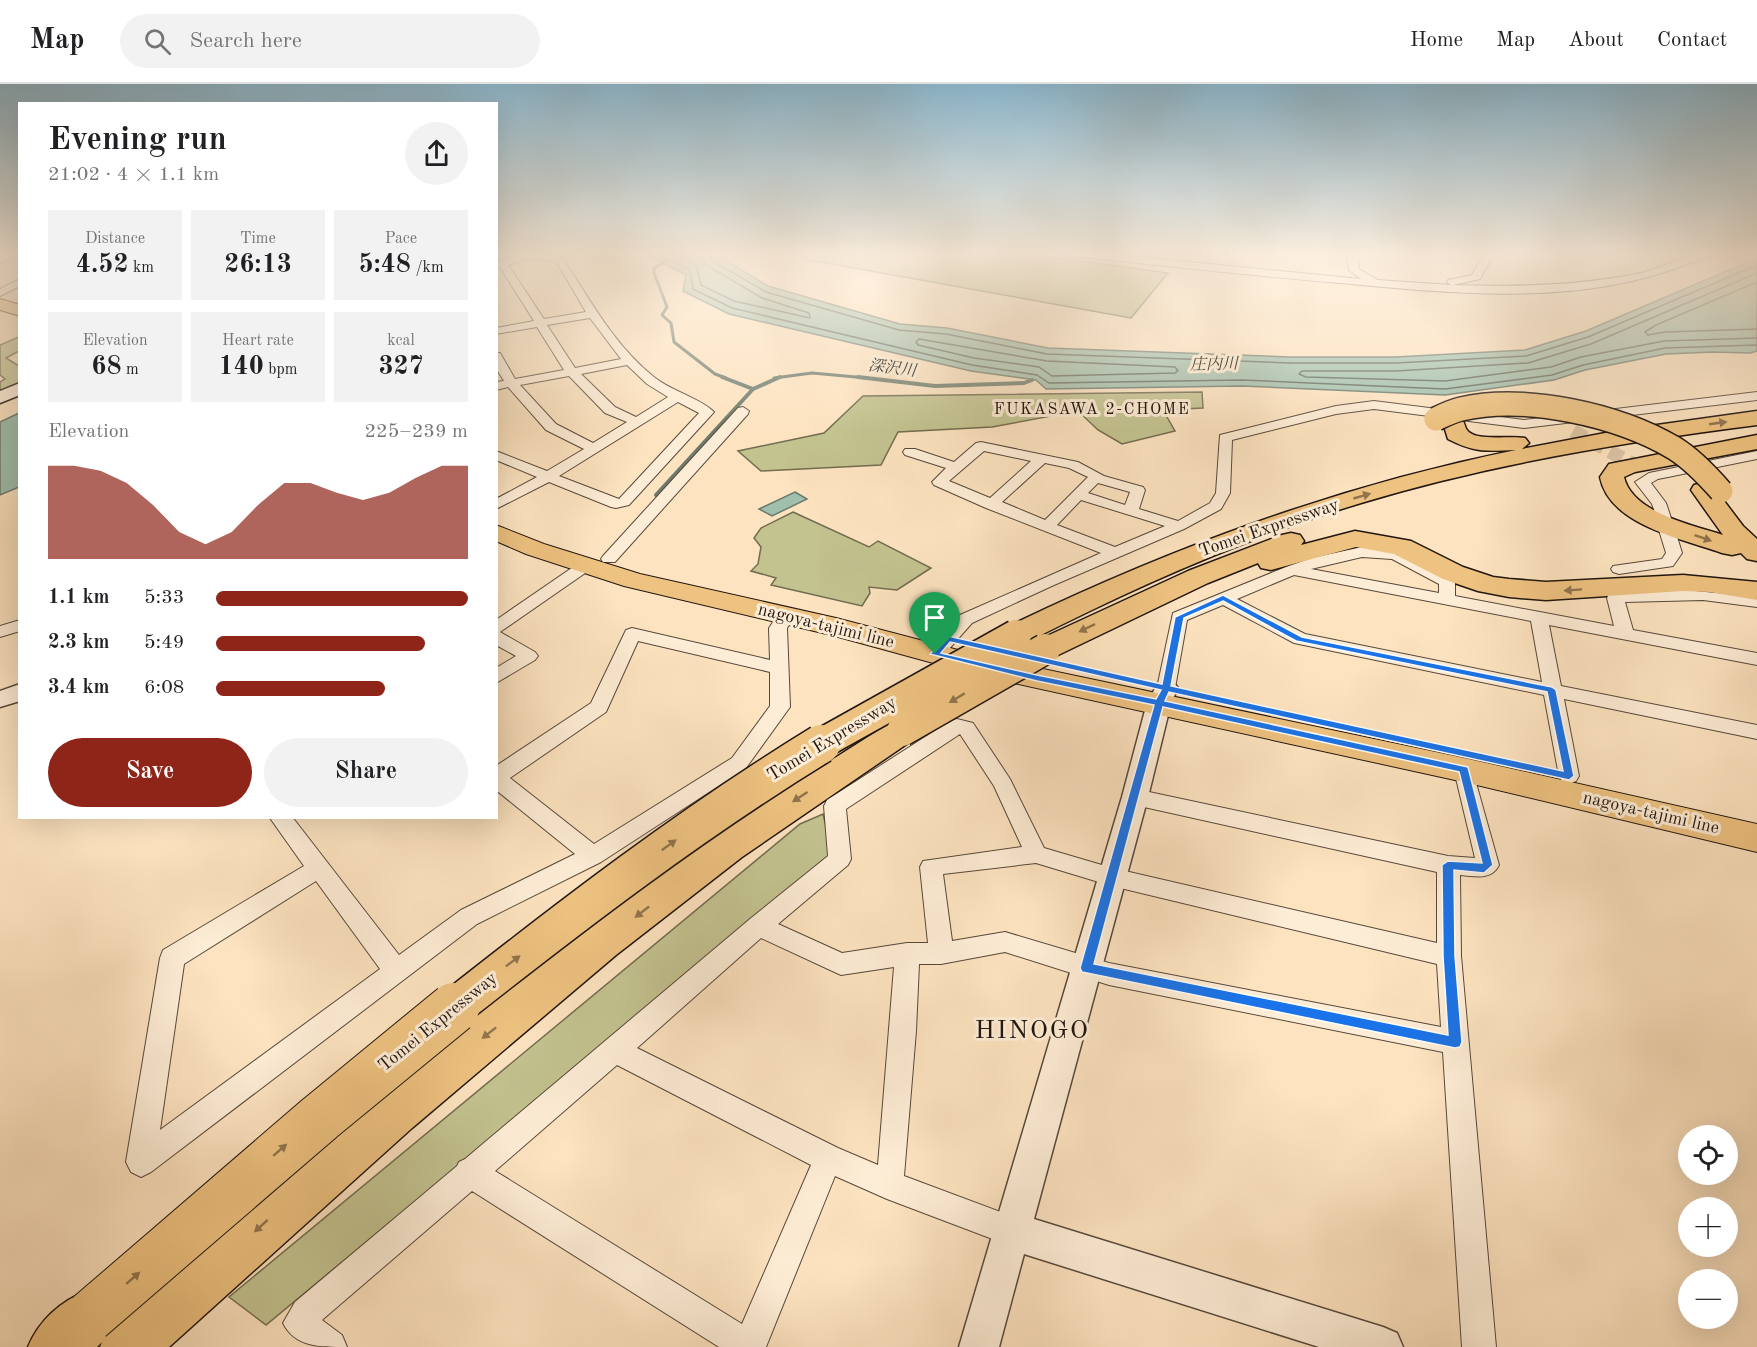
<!DOCTYPE html>
<meta charset="utf-8">
<style>
:root{--surface:#fff;--page:#f2f2f2;--text:#202124;--muted:#757577;--line:#e0e0e0;--accent:#8f2418}
body{margin:0;font-family:"Old Standard TT","Noto Serif JP",serif;background:var(--page);color:var(--text);height:100vh;display:flex;flex-direction:column;font-size:22px;white-space:nowrap}
*{box-sizing:border-box;margin:0}
p{font-size:20px;color:var(--muted)}
.icon{flex:none;width:33px;height:33px;fill:none;stroke:currentColor;stroke-width:2;stroke-linecap:round;stroke-linejoin:round}
.map{position:relative;flex:1;overflow:hidden}
.side{position:absolute;left:18px;top:18px;width:480px;height:717px;display:flex;flex-direction:column;background:var(--surface);border-radius:0px;box-shadow:0 6px 24px #0002}
.side>*{flex:none}
.buttons{position:absolute;left:1678px;top:1041px;display:grid;gap:12px}
.buttons a{display:grid;place-items:center;width:60px;height:60px;border-radius:50%;background:var(--surface);box-shadow:0 6px 24px #0002;font-size:30px}
.pin{position:absolute;display:grid;place-items:center;width:51px;height:51px;color:#fff;margin:-62px -26px;border-radius:50% 50% 50% 0;rotate:-45deg;box-shadow:0 0 6px #0007}
.pin .icon{rotate:45deg}
.round{display:grid;place-items:center;flex:none;width:63px;height:63px;border-radius:32px;background:var(--page)}
.overview{display:flex;align-items:center;justify-content:space-between;height:102px;padding:0 30px}
h1{font-size:33px;font-weight:700;line-height:45px}
.stats{display:grid;grid-template-columns:repeat(3,1fr);gap:9px;height:102px;padding:6px 30px}
.stats div{display:grid;align-content:center;border-radius:0px;background:var(--page);text-align:center}
.stats b{font-size:26px;font-weight:700}
.stats small{font-size:16px;font-weight:400}
.stats p{font-size:16px}
.chart{height:168px;padding:12px 30px}
.chart p{display:flex;justify-content:space-between}
.chart svg{width:100%;height:108px;margin-top:6px;fill:var(--accent);opacity:.7}
.cta{display:flex;gap:12px;margin-top:auto;padding:12px 30px}
.cta a{flex:1;height:69px;border-radius:36px;background:var(--accent);color:#fff;font-size:24px;font-weight:700;line-height:69px;text-align:center}
.cta a+a{background:var(--page);color:var(--text)}
ul{padding:0 30px;list-style:none;font-size:20px}
li{display:grid;grid-template-columns:96px 72px 1fr;align-items:center;height:45px}
li i{height:15px;border-radius:8px;background:var(--accent)}
header{display:flex;align-items:center;gap:36px;box-sizing:border-box;height:84px;padding:0 30px;background:var(--surface);border-bottom:2px solid var(--line)}
header strong{font-size:28px}
nav{display:flex;gap:33px;margin-inline-start:auto;font-size:21px}
.search{width:420px;height:54px;background:var(--page);display:flex;align-items:center;gap:15px;box-sizing:border-box;padding:0 21px;border-radius:33px;color:var(--muted);font-size:22px}
.map>svg:first-child{display:block}
</style>
<header>
<strong>Map</strong>
<div class="search"><svg class="icon" aria-label="search" viewBox="0 0 24 24"><circle cx="10" cy="10" r="6"/><path d="M15 15l6 6"/></svg>Search here</div>
<nav><a>Home</a><a>Map</a><a>About</a><a>Contact</a></nav>
</header>
<div class="map">
<svg width="1757" height="1263" viewBox="0 0 1757 1263">
<rect width="100%" height="100%" fill="#fde3c0"/>
<filter id="stains"><feTurbulence type="fractalNoise" baseFrequency=".00333" numOctaves="4"/><feColorMatrix values="0 0 0 0 .2 0 0 0 0 .09 0 0 0 0 .02 0 0 0 .5 -.17"/></filter>
<radialGradient id="worn" r=".72"><stop offset=".6" stop-color="#630" stop-opacity="0"/><stop offset="1" stop-color="#630" stop-opacity=".3"/></radialGradient>
<g fill="#c3c390" stroke="#726c50" stroke-width="1.5">
<polygon points="815,168 1017,168 1168,189 1131,234 804,175"/>
<polygon points="19,253 19,267 6,274 19,282 19,299 0,309 0,298 5,295 0,291 0,261"/>
<polygon points="1202,308 1203,324 1163,326 1175,347 1122,360 1098,346 1078,327 992,343 898,348 881,381 761,387 738,367 824,349 863,312"/>
<polygon points="793,428 869,463 878,457 931,484 897,506 869,503 870,509 862,522 771,501 776,494 751,487 758,480 761,463 754,454 761,444"/>
<polygon points="823,730 831,764 828,776 266,1241 229,1213 800,740"/>
</g>
<g fill="#a0bfad" stroke="#6d7b6e" stroke-width="1.5">
<polygon points="642,168 712,168 768,202 900,240 947,244 1048,264 1289,273 1396,273 1525,266 1586,247 1757,174 1757,267 1750,269 1713,268 1666,270 1585,286 1554,296 1445,311 1242,302 1046,305 1036,296 971,287 729,230 683,207 686,191"/>
<polygon points="19,329 19,403 0,411 0,338"/>
<polygon points="795,408 807,415 772,432 759,425"/>
</g>
<g fill="none" stroke-linecap="round" stroke-linejoin="round">
<g stroke="#606a5e" stroke-width="1.5">
<polyline points="655,168 690,186 693,205 732,224 972,281 1037,291 1049,299 1242,296 1445,305 1552,291 1583,281 1665,264 1757,261"/>
<polyline points="671,168 696,181 701,201 734,217 810,234 809,229 762,214 708,182 702,177 701,168"/>
<polyline points="708,168 711,176 766,208 899,246 946,250 1047,270 1289,279 1396,279 1526,272 1588,253 1757,181"/>
<polyline points="1757,189 1591,260 1528,279 1396,287 1302,287 1299,290 1306,293 1445,297 1551,283 1581,273 1664,257 1757,254"/>
<polyline points="1757,198 1656,241 1645,248 1648,251 1665,248 1757,245"/>
<polygon points="919,255 1047,277 1175,283 1178,287 1175,289 1052,292 1039,283 974,274 918,261 916,258"/>
</g>
<g stroke="#6d7b6e" stroke-width="3">
<polyline points="669,176 654,184 654,189 667,223 662,231 671,239 674,258 715,290 726,294"/>
<polyline points="774,294 812,289 867,294"/>
</g>
<g stroke="#6d7b6e" stroke-width="4">
<polyline points="858,293 935,302 1024,299 1032,296"/>
<polyline points="753,305 780,293"/>
<polyline points="656,411 753,305 722,293"/>
</g>
<polyline stroke="#dcc4a5" stroke-width="14" stroke-dasharray="14 7" stroke-linecap="butt" points="1573,347 1640,384"/>
<defs>
<g id="minor">
<polygon points="11,168 20,168 20,171 0,179 0,172"/>
<path d="M529 168 562 173C590 216 614 261 654 293 671 307 700 314 714 328L629 421 616 424 611 423 549 398 496 425V415L537 393 496 376V367L547 387 584 365 546 346 508 303 496 306V298L504 297 496 284V269H500L515 295 564 286 537 243 496 250V244L534 237 500 183 496 184V178ZM529 174 556 177 586 228 544 235 508 181ZM590 234 621 275 575 284 547 241ZM627 281 647 300 668 313 636 333 615 323 581 290ZM569 292 605 329 627 338 593 359 556 340 520 301ZM678 318 699 329 619 415 559 392Z"/>
<path d="M1058 168H1089L1361 195 1349 186 1347 168H1357L1359 185 1378 196 1451 201 1447 198 1448 196 1472 191 1485 168H1495L1480 195 1453 201C1514 203 1576 202 1636 190 1663 185 1688 168 1715 168 1706 175 1692 178 1682 182 1575 223 1450 209 1339 199 1247 191 1155 181 1063 171Z"/>
<polygon points="20,195 20,202 0,212 0,205"/>
<path d="M1757 308V316L1524 344 1374 325 1336 330 1232 356 1230 409 1221 425 1184 445 1054 501 972 539 941 574H929L926 570 960 531 1101 469 986 424 934 401 932 398 946 384 905 371 903 368 905 365H915L954 378 976 359 981 358 1078 378 1104 392 1143 403 1145 406 1139 425 1178 437 1210 419 1216 409 1220 351 1336 322 1374 317 1524 336ZM984 367 1031 377 990 414 949 397ZM1045 379 1069 384 1088 393 1045 436 1002 418ZM1098 399 1130 408 1125 421 1088 409ZM1081 416 1165 442 1115 463 1057 441Z"/>
<polygon points="743,323 749,327 748,330 615,478 603,478 601,475 603,472 738,324"/>
<polygon points="1757,367 1757,375 1658,395 1651,399 1666,419 1671,434 1668,437 1658,437 1652,420 1635,398 1649,389"/>
<polygon points="1667,441 1675,446 1682,469 1673,482 1619,490 1613,488 1611,485 1613,482 1662,475 1666,469 1659,446"/>
<path d="M1362 463 1401 467 1453 494 1455 498V512L1614 542 1607 514 1609 510 1615 509 1686 506 1757 513V523L1703 516 1625 518 1633 546 1757 569V581L1549 541 1561 602 1757 641V655L1564 615 1579 692 1576 697 1569 700 1562 697 1559 692 1544 611 1294 559 1223 521 1187 536 1175 604 1173 608 1166 610 1159 608 1157 604 1173 529 1286 483 1312 474ZM1362 473 1392 475 1439 500V509L1311 485ZM1294 491 1531 537 1542 598 1305 550 1237 515Z"/>
<polygon points="585,477 591,479 593,482 591,485 500,548 535,568 538,572 535,576 496,599 496,584 516,572 496,561 496,536 579,479"/>
<path d="M786 527 792 528 795 532 787 544 790 623 746 684 601 778 477 840 151 1088 141 1093 131 1088 126 1078 160 874 163 866 304 782 270 734H293L399 871 461 826 575 770 496 706V682L591 619 626 546 632 544 770 576 769 544 780 528ZM638 557 770 588V622L732 674 594 760 510 694 606 628ZM316 797 380 885 160 1046 184 880Z"/>
<polygon points="20,536 20,547 0,553 0,542"/>
<path d="M957 635 973 639 1010 695 1044 764 1112 784 1437 859V788L1135 721 1127 719 1124 713 1127 707 1135 705 1448 772 1475 774 1454 686 1457 681 1464 679 1471 681 1499 781C1491 797 1475 792 1460 791L1461 872 1496 1263H1462L1443 968 1109 901 1005 868 941 880H919L916 947 904 1092 1022 1136 1026 1147 1022 1158 1011 1162 887 1115 835 1092 766 1263H719L472 1107 322 1236 342 1251 347 1263C319 1263 295 1263 283 1239L295 1218 457 1082 459 1078 465 1075 750 835 828 772 824 722 827 716 950 637ZM960 650 994 702 1022 763 923 777 920 783 928 859H907L842 869 778 840 848 781 851 775 846 725ZM1036 779 1112 802 1437 880 1441 943 1109 879 1005 848 952 857 943 790ZM761 854 841 891 894 883 878 1081 838 1064 637 964ZM617 981 811 1081 742 1240 495 1087Z"/>
</g>
<g id="tertiary">
<polygon points="1166,596 1174,599 1178,604 1171,619 1148,713 1034,1135 1383,1243 1397,1249 1403,1263 1319,1263 1024,1170 999,1263 959,1263 1122,713 1147,619 1158,599"/>
<polygon points="20,600 20,617 0,623 0,607"/>
</g>
<polygon id="secondary" points="20,299 20,311 0,319 0,307"/>
<g id="primary">
<polygon points="0,215 20,221 20,232 0,226"/>
<polygon points="496,441 544,460 640,490 836,534 977,571 1464,674 1757,740 1757,768 1464,698 977,591 831,551 624,502 526,470 496,457"/>
</g>
<g id="motorway">
<path d="M1757 327V341C1624 358 1490 380 1361 419 1245 454 1135 503 1027 558L1016 560 1005 558 1001 551 1005 544C1170 464 1335 403 1516 366 1486 367 1475 369 1448 355L1444 342 1447 337 1455 335 1463 337C1465 340 1465 344 1467 346 1475 358 1511 351 1525 354L1529 359 1522 365 1621 346Z"/>
<path d="M1757 351V365L1635 388 1624 393C1632 429 1693 441 1723 451L1691 406 1694 401 1703 399 1712 401 1743 442 1757 455V477L1747 475 1741 469 1732 471 1722 469C1683 455 1609 441 1600 393L1609 380Z"/>
<polygon points="1355,447 1411,457 1463,483 1493,493 1509,495 1546,498 1683,491 1757,498 1757,516 1709,508 1683,507 1546,516 1509,513 1478,507 1443,495 1394,470 1356,463 1271,486 1261,484 1258,479 1208,499 1056,572 1045,575 1034,572 1030,565 1034,558 1188,487 1282,451 1291,449 1300,451 1304,457 1301,461"/>
<path d="M902 635 914 639 919 647 914 655 742 773 616 871 412 1044 169 1263H100L102 1258 97 1263H28C40 1235 61 1217 89 1206L108 1214 116 1233 114 1238C299 1075 487 913 688 771 754 725 822 682 890 639Z"/>
</g>
</defs>
<use href="#minor" stroke="#57483b" stroke-width="2"/>
<use href="#tertiary" stroke="#57483b" stroke-width="3"/>
<use href="#secondary" stroke="#20150f" stroke-width="3"/>
<use href="#primary" stroke="#20150f" stroke-width="2"/>
<use href="#motorway" stroke="#20150f" stroke-width="3"/>
<use href="#minor" fill="#feedd6" fill-rule="evenodd"/>
<use href="#tertiary" fill="#feedd6" fill-rule="evenodd"/>
<use href="#secondary" fill="#feedd6" fill-rule="evenodd"/>
<use href="#primary" fill="#eec280" fill-rule="evenodd"/>
<use href="#motorway" fill="#eec280" fill-rule="evenodd"/>
<defs>
<path id="motorway-bridge-far3" d="M1436 335C1444 331 1453 327 1461 325 1525 310 1618 331 1674 364 1692 375 1707 391 1721 407"/>
<g id="motorway-bridge-far2">
<polyline points="902,647 1045,565"/>
<polyline points="819,661 1016,551"/>
</g>
<path id="motorway-bridge-far1" d="M453 925C572 831 692 739 821 660"/>
<polyline id="motorway-bridge" points="89,1233 320,1034 454,924"/>
</defs>
<use href="#motorway-bridge-far3" stroke="#20150f" stroke-width="26" stroke-linecap="butt"/>
<use href="#motorway-bridge-far2" stroke="#20150f" stroke-width="33" stroke-linecap="butt"/>
<use href="#motorway-bridge-far1" stroke="#20150f" stroke-width="41" stroke-linecap="butt"/>
<use href="#motorway-bridge" stroke="#20150f" stroke-width="52" stroke-linecap="butt"/>
<use href="#motorway-bridge-far3" stroke="#eec280" stroke-width="23"/>
<use href="#motorway-bridge-far2" stroke="#eec280" stroke-width="30"/>
<use href="#motorway-bridge-far1" stroke="#eec280" stroke-width="38"/>
<use href="#motorway-bridge" stroke="#eec280" stroke-width="50"/>
</g>
<defs><path id="oneway-solid" d="M-6-.8H1V-3.2L6.5 0L1 3.2V.8H-6Z" transform="scale(1.5)"/></defs>
<g fill="#91744d">
<use href="#oneway-solid" transform="translate(1718 339) rotate(-8)"/>
<use href="#oneway-solid" transform="translate(1362 412) rotate(-16)"/>
<use href="#oneway-solid" transform="translate(1703 454) rotate(19)"/>
<use href="#oneway-solid" transform="translate(1573 506) rotate(176)"/>
<use href="#oneway-solid" transform="translate(1087 544) rotate(154)"/>
<use href="#oneway-solid" transform="translate(957 614) rotate(149)"/>
<use href="#oneway-solid" transform="translate(800 713) rotate(147)"/>
<use href="#oneway-solid" transform="translate(669 761) rotate(-36)"/>
<use href="#oneway-solid" transform="translate(642 828) rotate(142)"/>
<use href="#oneway-solid" transform="translate(513 877) rotate(-37)"/>
<use href="#oneway-solid" transform="translate(489 949) rotate(142)"/>
<use href="#oneway-solid" transform="translate(280 1066) rotate(-41)"/>
<use href="#oneway-solid" transform="translate(261 1142) rotate(138)"/>
<use href="#oneway-solid" transform="translate(133 1194) rotate(-41)"/>
</g>
<linearGradient id="sky" x2="0" y2="1"><stop stop-color="#8bb8d0"/><stop offset="0.49" stop-color="#fef2e3"/><stop offset="1" stop-color="#fef2e3" stop-opacity="0"/></linearGradient>
<rect width="1757" height="345" fill="url(#sky)"/>
<path fill="#1a73e8" stroke="#fff" stroke-width="1.5" fill-rule="evenodd" d="M1223 511 1302 553 1552 603 1556 606 1574 692 1569 696 1169 608 1165 617 1468 683 1493 781 1484 789 1454 786 1455 872 1462 958 1460 963 1455 964 1082 888 1080 884 1154 621 1037 597 930 570 948 552 1162 600 1175 533ZM1223 517 1296 557 1547 608 1563 687 1171 602 1184 534ZM950 558 1161 606 1156 615 1037 591 941 569ZM1163 623 1459 688 1482 779 1448 777 1442 781 1443 872 1448 951 1094 880Z"/>
<g text-anchor="middle" dominant-baseline="central" stroke-width="6" stroke-linejoin="round" paint-order="stroke">
<g font-size="16" font-style="italic" fill="#4d5046" stroke="#feedd6">
<text transform="translate(1214 281) rotate(-1)">庄内川</text>
<text transform="translate(892 285) rotate(7)">深沢川</text>
</g>
<g font-size="16" letter-spacing="1.5" fill="#20150f" stroke="#feedd6">
<text x="1092" y="326">FUKASAWA 2-CHOME</text>
</g>
<g font-size="18" fill="#20150f" stroke="#feedd6">
<text transform="translate(1269 444) rotate(-19)">Tomei Expressway</text>
<text transform="translate(826 542) rotate(14)">nagoya-tajimi line</text>
<text transform="translate(832 655) rotate(-31)">Tomei Expressway</text>
<text transform="translate(1651 729) rotate(13)">nagoya-tajimi line</text>
<text transform="translate(438 938) rotate(-39)">Tomei Expressway</text>
</g>
<g font-size="26" letter-spacing="1.5" fill="#20150f" stroke="#feedd6">
<text x="1032" y="947">HINOGO</text>
</g>
</g>
<rect width="100%" height="100%" filter="url(#stains)"/>
<rect width="100%" height="100%" fill="url(#worn)"/>
</svg>
<div class="buttons">
<a><svg class="icon" aria-label="locate" viewBox="0 0 24 24"><circle cx="12" cy="12" r="6"/><path d="M12 2v4M12 18v4M2 12h4M18 12h4"/></svg></a>
<a>+</a>
<a>−</a>
</div>
<div class="pin" style="left:935px;top:570px;background:#1e9e55"><svg class="icon" aria-label="arrive" viewBox="0 0 24 24"><path d="M6 21V4h12l-3 4 3 4H6"/></svg></div>
<section class="side">
<div class="overview"><div><h1>Evening run</h1><p>21:02 · 4 × 1.1 km</p></div><a class="round"><svg class="icon" aria-label="share" viewBox="0 0 24 24"><path d="M12 15V3M7 8l5-5 5 5M5 13v7h14v-7"/></svg></a></div>
<div class="stats">
<div><p>Distance</p><b>4.52<small> km</small></b></div>
<div><p>Time</p><b>26:13</b></div>
<div><p>Pace</p><b>5:48<small> /km</small></b></div>
</div>
<div class="stats">
<div><p>Elevation</p><b>68<small> m</small></b></div>
<div><p>Heart rate</p><b>140<small> bpm</small></b></div>
<div><p>kcal</p><b>327</b></div>
</div>
<div class="chart"><p><span>Elevation</span>225–239 m</p>
<svg viewBox="0 0 160 44" preserveAspectRatio="none"><path d="M0 44V6L10 6L20 8L30 13L40 22L50 33L60 38L70 33L80 22L90 13L100 13L110 17L120 20L130 17L140 11L150 6L160 6V44z"/></svg>
</div>
<ul>
<li><b>1.1 km</b>5:33<i style="width:100%"></i></li>
<li><b>2.3 km</b>5:49<i style="width:83%"></i></li>
<li><b>3.4 km</b>6:08<i style="width:67%"></i></li>
</ul>
<div class="cta"><a>Save</a><a>Share</a></div>
</section>
</div>
